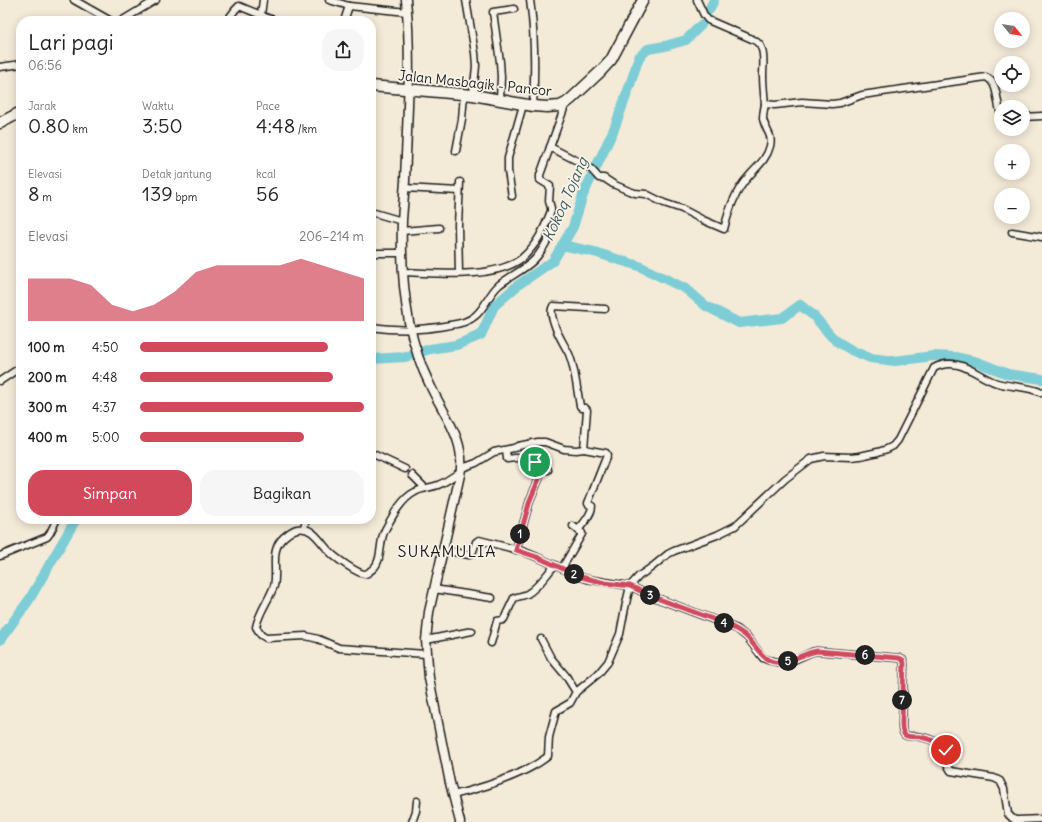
<!DOCTYPE html>
<html lang="id">
<meta charset="utf-8">
<style>
:root{--surface:#fff;--page:#f6f6f6;--text:#222;--muted:#767676;--accent:#d1495b}
body{margin:0;font-family:Delius,sans-serif;background:var(--page);color:var(--text);height:100vh;display:flex;flex-direction:column;font-size:15px;white-space:nowrap}
*{box-sizing:border-box;margin:0}
p{font-size:13px;color:var(--muted)}
.icon{flex:none;width:22px;height:22px;fill:none;stroke:currentColor;stroke-width:2;stroke-linecap:round;stroke-linejoin:round}
.map{position:relative;flex:1;overflow:hidden}
.drawer{position:absolute;left:16px;top:16px;width:360px;height:508px;display:flex;flex-direction:column;background:var(--surface);border-radius:16px;box-shadow:0 2px 10px #0003}
.drawer>*{flex:none}
.needle{width:26px;rotate:120deg}
.buttons{position:absolute;left:994px;top:12px;display:grid;gap:8px}
.buttons a{display:grid;place-items:center;width:36px;height:36px;border-radius:50%;background:var(--surface);box-shadow:0 2px 10px #0003;font-size:20px}
.pin{position:absolute;display:grid;place-items:center;width:34px;height:34px;color:#fff;margin:-17px;border:2px solid #fff;border-radius:50%;box-shadow:0 1px 4px #0007}
.km{position:absolute;width:20px;height:20px;margin:-10px;border-radius:50%;background:#222;color:#fff;font-size:11px;line-height:20px;text-align:center}
.round{display:grid;place-items:center;flex:none;width:42px;height:42px;border-radius:16px;background:var(--page)}
.summary{display:flex;align-items:center;justify-content:space-between;height:68px;padding:0 12px}
h1{font-size:22px;font-weight:600;line-height:30px}
.figures{display:grid;grid-template-columns:repeat(3,1fr);gap:6px;height:68px;padding:4px 12px}
.figures div{display:grid;align-content:center}
.figures b{font-size:20px;font-weight:600}
.figures small{font-size:11px;font-weight:400}
.figures p{font-size:11px}
.chart{height:112px;padding:8px 12px}
.chart p{display:flex;justify-content:space-between}
.chart svg{width:100%;height:72px;margin-top:4px;fill:var(--accent);opacity:.7}
.action{display:flex;gap:8px;margin-top:auto;padding:8px 12px}
.action a{flex:1;height:46px;border-radius:16px;background:var(--accent);color:#fff;font-size:16px;font-weight:600;line-height:46px;text-align:center}
.action a+a{background:var(--page);color:var(--text)}
ul{padding:0 12px;list-style:none;font-size:13px}
li{display:grid;grid-template-columns:64px 48px 1fr;align-items:center;height:30px}
li i{height:10px;border-radius:5px;background:var(--accent)}
.map>svg:first-child{display:block}
</style>
<div class="map">
<svg width="1042" height="822" viewBox="0 0 1042 822">
<rect width="100%" height="100%" fill="#f4ead8"/>
<filter id="ink" filterUnits="userSpaceOnUse"><feTurbulence type="fractalNoise" baseFrequency=".025" numOctaves="2"/><feDisplacementMap in="SourceGraphic" scale="8" xChannelSelector="R" yChannelSelector="G"/><feConvolveMatrix kernelMatrix="1 2 1 2 8 2 1 2 1" color-interpolation-filters="sRGB"/></filter>
<g filter="url(#ink)">
<g fill="none" stroke-linecap="round" stroke-linejoin="round">
<g stroke="#7dcdd6" stroke-width="10">
<polyline points="709,10 714,0"/>
<polyline points="562,245 594,252 639,266 686,289 706,306 739,323 782,318 800,305 814,316 831,336 838,342 853,351 870,358 895,361 933,356 955,357 977,362 1008,374 1042,379"/>
<polyline points="371,359 405,357 430,349 456,345 481,335 494,306 518,285 553,261 573,227 583,195 614,129 630,85 639,57 648,49 665,46 686,40 701,25"/>
<polyline points="0,640 29,600 76,519"/>
</g>
<defs>
<g id="minor">
<polyline points="74,0 111,21"/>
<polyline points="263,0 261,15 265,17 277,21"/>
<polyline points="329,0 349,6 407,12"/>
<polyline points="466,0 475,53 476,66 473,95"/>
<path d="M530 0C535 35 535 71 533 106"/>
<path d="M697 0 704 15 708 20 752 39C756 41 759 43 761 47 765 55 763 67 763 75 763 85 764 94 765 104L775 105 802 102 832 104 840 103 862 95 986 77C999 83 996 103 1001 114"/>
<polyline points="121,21 156,0"/>
<polyline points="227,21 235,10 239,6 261,15"/>
<polyline points="344,21 349,6"/>
<polyline points="0,67 21,64"/>
<polyline points="500,99 501,77 500,62 493,12 514,9"/>
<polyline points="1023,117 1042,116"/>
<path d="M550 147 583 164 591 169 599 178H604L613 184 629 191 635 193 646 194 664 203 682 209 703 220 724 229C729 210 735 191 749 176 757 167 767 159 770 146 773 134 765 130 763 119 763 114 764 109 765 104"/>
<polyline points="456,151 462,119 464,94"/>
<polyline points="404,188 459,191"/>
<polyline points="512,196 508,171 508,158 523,105"/>
<polyline points="371,212 402,221"/>
<polyline points="402,231 439,228"/>
<polyline points="1012,232 1042,237"/>
<polyline points="371,253 402,253"/>
<path d="M403 272C436 273 495 280 522 258 537 245 544 229 551 211V208L549 201 550 186 540 180V175L566 103"/>
<polyline points="459,273 458,225 460,182"/>
<path d="M371 327C397 331 424 330 450 325 459 324 468 322 475 316 485 308 488 295 499 285 510 276 524 270 534 260 542 252 548 240 553 229"/>
<polyline points="0,381 21,367"/>
<path d="M506 450 507 459C522 457 530 456 542 467"/>
<polyline points="371,453 405,469"/>
<polyline points="462,468 476,463 494,452 514,448 518,446 538,442 545,442 564,449 576,450 584,449"/>
<polyline points="412,475 425,488"/>
<path d="M573 526 578 530C583 524 592 514 592 506L588 504V503L607 455 606 453 584 449 587 410 585 408H582L580 406C577 390 575 368 569 354 564 344 557 334 554 323 552 317 550 311 553 306L605 309"/>
<polyline points="304,528 306,519"/>
<path d="M444 550 469 555 473 551 476 542 479 540 522 551 537 557 581 577 587 579 630 586 651 596 712 619 737 629 748 638 763 658 768 660 777 662H781L794 660 812 652 817 651 899 658 903 660 904 663 902 726C902 729 903 733 905 735 908 737 911 736 915 736 925 737 936 741 945 747L948 766 951 771 994 778 1000 781 1004 789 1008 814 1012 818 1015 820H1018L1042 819"/>
<polyline points="516,550 530,500 539,479 542,467 548,470"/>
<polyline points="0,556 47,537 50,533 57,519"/>
<polyline points="562,568 582,534 582,533 578,530"/>
<polyline points="434,589 492,598"/>
<polyline points="541,639 551,658 566,676 576,692"/>
<polyline points="426,640 472,631"/>
<path d="M491 643 497 621 503 620 504 619 514 598C519 596 523 596 527 594 538 588 546 575 555 565"/>
<path d="M426 654 339 648 318 639 306 636 266 638 261 635 256 627C259 612 269 600 274 586 278 569 269 550 284 537 288 534 292 530 297 529 312 525 320 542 329 551 334 557 358 574 365 574 366 574 370 572 370 571 384 563 378 542 385 530 392 517 401 499 415 492 422 488 430 488 438 485 446 482 454 476 461 471"/>
<path d="M453 795C482 788 509 780 535 765 539 762 544 760 548 756L549 737 556 711 570 703 576 692 598 674 608 662 620 634 625 608 630 586 639 576 652 567 668 554 674 551 717 535 735 526 785 479 811 459 824 456 851 457 860 456 878 452 887 449 893 446 898 440 934 368C941 364 950 363 958 365 972 368 983 379 997 383 1011 387 1029 386 1042 393"/>
<polyline points="412,822 416,811 417,801"/>
</g>
<path id="tertiary" d="M406 0C412 60 407 121 405 181 404 194 403 207 402 220 401 254 403 289 409 322 413 342 421 367 430 385 443 414 467 441 460 475L429 612 426 640 429 678 450 783 460 822"/>
<g id="primary">
<polyline points="371,86 473,95 533,106 547,107 560,106 566,103 571,99 601,71 611,60 643,0"/>
<polyline points="0,123 21,112"/>
</g>
</defs>
<use href="#minor" stroke="#1c1c1c" stroke-width="9"/>
<use href="#tertiary" stroke="#1c1c1c" stroke-width="11"/>
<use href="#primary" stroke="#1c1c1c" stroke-width="13"/>
<use href="#minor" stroke="#f7f3e8" stroke-width="6"/>
<use href="#tertiary" stroke="#f7f3e8" stroke-width="8"/>
<use href="#primary" stroke="#f7f3e8" stroke-width="10"/>
</g>
</g>
<g fill="none" stroke-linecap="round" stroke-linejoin="round" filter="url(#ink)">
<defs>
<path id="route" d="M535 462 542 467 539 479 530 500 516 550 537 557 581 577 605 583 630 586 651 596 726 624C734 628 741 631 747 637 758 648 764 665 782 662 795 660 805 653 817 651L899 658 903 660 904 663 902 720C902 724 901 732 905 735 909 738 917 736 921 737 929 739 938 742 945 747L946 750"/>
</defs>
<use href="#route" stroke="#fff" stroke-width="8"/>
<use href="#route" stroke="#d1495b" stroke-width="5"/>
</g>
<g text-anchor="middle" dominant-baseline="central" stroke-width="3.5" stroke-linejoin="round" paint-order="stroke">
<g font-size="14" fill="#1c1c1c" stroke="#f7f3e8">
<text transform="translate(475 83) rotate(6)">Jalan Masbagik - Pancor</text>
</g>
<g font-size="15" font-style="italic" fill="#3e5a5d" stroke="#f7f3e8">
<text transform="translate(565 199) rotate(-66)">Kokoq Tojang</text>
</g>
<g font-size="16" letter-spacing="1" fill="#1c1c1c" stroke="#f7f3e8">
<text x="447" y="551">SUKAMULIA</text>
</g>
</g>
</svg>
<div class="buttons">
<a><svg class="needle" viewBox="-14 -14 28 28"><path d="M0-13l5 13h-10z" fill="#e53935"/><path d="M0 13l5-13h-10z" fill="#767676"/></svg></a>
<a><svg class="icon" aria-label="locate" viewBox="0 0 24 24"><circle cx="12" cy="12" r="6"/><path d="M12 2v4M12 18v4M2 12h4M18 12h4"/></svg></a>
<a><svg class="icon" aria-label="layers" viewBox="0 0 24 24"><path d="M12 4l9 5-9 5-9-5zM3 14l9 5 9-5"/></svg></a>
<a>+</a>
<a>−</a>
</div>
<div class="pin" style="left:535px;top:462px;background:#1e9e55"><svg class="icon" aria-label="arrive" viewBox="0 0 24 24"><path d="M6 21V4h12l-3 4 3 4H6"/></svg></div>
<div class="pin" style="left:946px;top:750px;background:#d93025"><svg class="icon" aria-label="check" viewBox="0 0 24 24"><path d="M5 12l5 5 9-10"/></svg></div>
<b class="km" style="left:520px;top:534px">1</b>
<b class="km" style="left:574px;top:574px">2</b>
<b class="km" style="left:650px;top:595px">3</b>
<b class="km" style="left:724px;top:623px">4</b>
<b class="km" style="left:788px;top:661px">5</b>
<b class="km" style="left:865px;top:655px">6</b>
<b class="km" style="left:902px;top:700px">7</b>
<section class="drawer">
<div class="summary"><div><h1>Lari pagi</h1><p>06:56</p></div><a class="round"><svg class="icon" aria-label="share" viewBox="0 0 24 24"><path d="M12 15V3M7 8l5-5 5 5M5 13v7h14v-7"/></svg></a></div>
<div class="figures">
<div><p>Jarak</p><b>0.80<small> km</small></b></div>
<div><p>Waktu</p><b>3:50</b></div>
<div><p>Pace</p><b>4:48<small> /km</small></b></div>
</div>
<div class="figures">
<div><p>Elevasi</p><b>8<small> m</small></b></div>
<div><p>Detak jantung</p><b>139<small> bpm</small></b></div>
<div><p>kcal</p><b>56</b></div>
</div>
<div class="chart"><p><span>Elevasi</span>206–214 m</p>
<svg viewBox="0 0 160 44" preserveAspectRatio="none"><path d="M0 44V18L10 18L20 18L30 22L40 34L50 38L60 34L70 26L80 14L90 10L100 10L110 10L120 10L130 6L140 10L150 14L160 18V44z"/></svg>
</div>
<ul>
<li><b>100 m</b>4:50<i style="width:84%"></i></li>
<li><b>200 m</b>4:48<i style="width:86%"></i></li>
<li><b>300 m</b>4:37<i style="width:100%"></i></li>
<li><b>400 m</b>5:00<i style="width:73%"></i></li>
</ul>
<div class="action"><a>Simpan</a><a>Bagikan</a></div>
</section>
</div>
